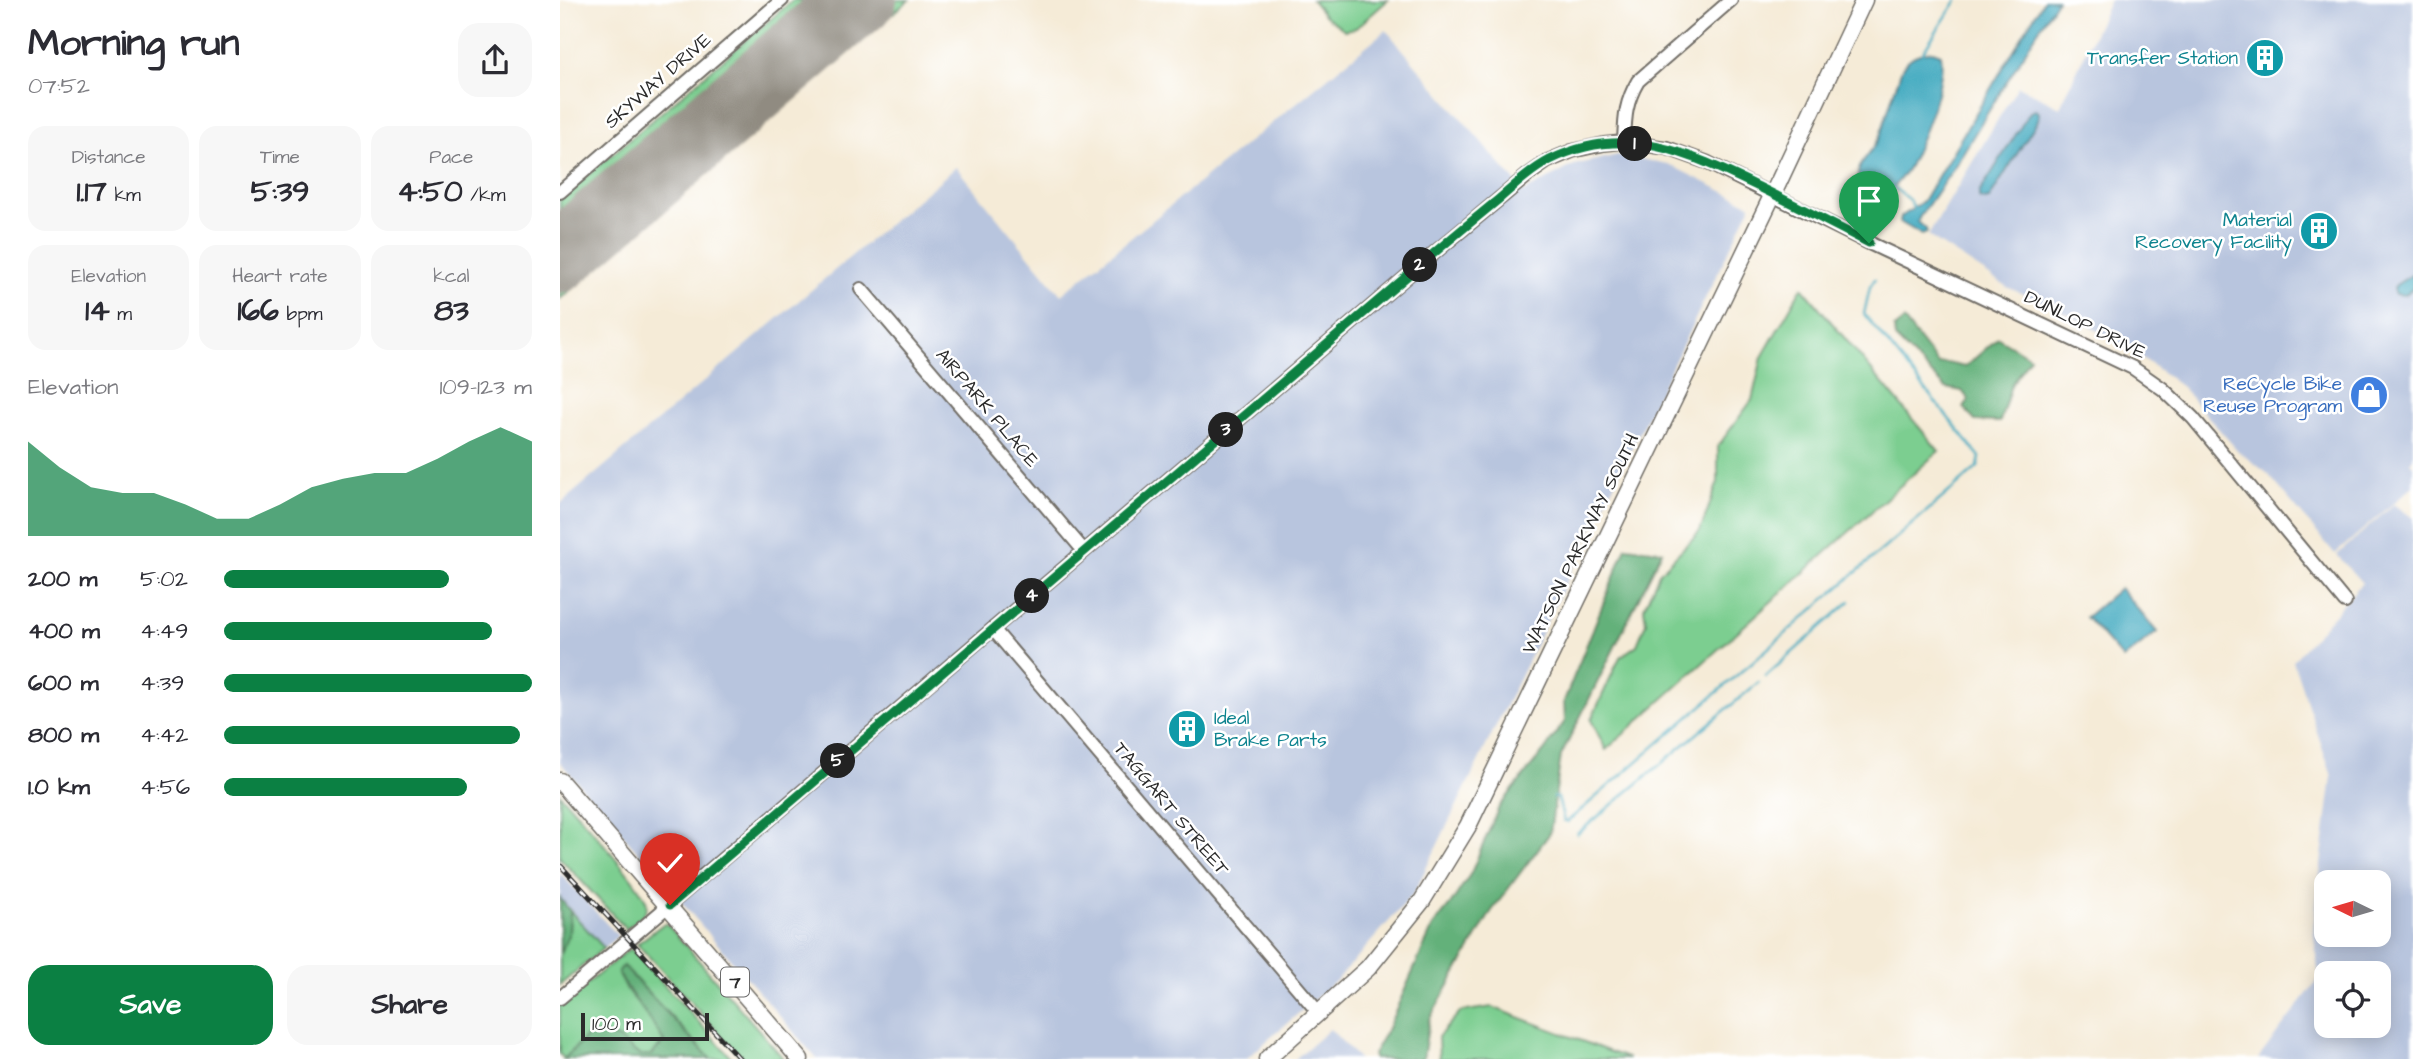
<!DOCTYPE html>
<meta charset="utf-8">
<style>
:root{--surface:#fff;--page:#f7f7f7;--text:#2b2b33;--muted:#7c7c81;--accent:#0b8043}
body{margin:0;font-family:"Architects Daughter",sans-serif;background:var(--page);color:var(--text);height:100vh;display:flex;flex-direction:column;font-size:26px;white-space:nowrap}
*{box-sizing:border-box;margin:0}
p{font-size:23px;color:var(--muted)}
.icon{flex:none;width:38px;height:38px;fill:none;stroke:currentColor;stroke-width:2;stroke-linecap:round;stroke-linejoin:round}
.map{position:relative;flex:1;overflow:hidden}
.details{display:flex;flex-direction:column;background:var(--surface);width:560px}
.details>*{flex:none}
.needle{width:46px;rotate:275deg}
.fabs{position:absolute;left:1754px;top:870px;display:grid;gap:14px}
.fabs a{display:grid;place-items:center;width:77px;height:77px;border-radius:14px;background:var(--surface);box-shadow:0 4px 18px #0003;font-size:35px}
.scale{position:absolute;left:21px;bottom:18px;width:128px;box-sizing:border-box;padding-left:7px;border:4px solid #2b2b2b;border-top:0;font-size:19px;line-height:24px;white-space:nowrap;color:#2b2b2b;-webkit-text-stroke:5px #fff;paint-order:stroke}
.pin{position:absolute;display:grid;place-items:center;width:60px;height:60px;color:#fff;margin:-72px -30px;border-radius:50% 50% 50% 0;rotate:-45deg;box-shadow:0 0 7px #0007}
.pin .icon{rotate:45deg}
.km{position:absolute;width:35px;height:35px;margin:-18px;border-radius:50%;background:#222;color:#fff;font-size:19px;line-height:35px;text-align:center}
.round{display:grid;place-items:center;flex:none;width:74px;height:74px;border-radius:21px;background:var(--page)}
.overview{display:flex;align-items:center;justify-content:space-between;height:119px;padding:0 28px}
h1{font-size:38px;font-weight:700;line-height:52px}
.stats{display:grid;grid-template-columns:repeat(3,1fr);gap:10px;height:119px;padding:7px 28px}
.stats div{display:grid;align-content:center;border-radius:18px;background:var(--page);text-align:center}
.stats b{font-size:30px;font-weight:700}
.stats small{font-size:19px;font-weight:400}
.stats p{font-size:19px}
.chart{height:196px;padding:14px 28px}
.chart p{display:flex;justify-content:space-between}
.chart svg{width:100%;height:126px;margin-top:7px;fill:var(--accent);opacity:.7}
.cta{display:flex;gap:14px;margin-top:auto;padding:14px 28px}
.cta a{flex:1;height:80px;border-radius:21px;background:var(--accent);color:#fff;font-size:28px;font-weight:700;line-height:80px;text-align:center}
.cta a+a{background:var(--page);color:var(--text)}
ul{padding:0 28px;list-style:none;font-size:23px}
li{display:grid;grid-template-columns:112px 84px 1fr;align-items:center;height:52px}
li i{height:18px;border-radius:9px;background:var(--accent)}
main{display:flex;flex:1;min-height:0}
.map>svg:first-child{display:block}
</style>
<main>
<section class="details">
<div class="overview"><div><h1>Morning run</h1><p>07:52</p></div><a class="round"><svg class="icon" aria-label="share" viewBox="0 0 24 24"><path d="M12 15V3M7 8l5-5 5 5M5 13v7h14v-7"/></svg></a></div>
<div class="stats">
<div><p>Distance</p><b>1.17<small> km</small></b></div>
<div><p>Time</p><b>5:39</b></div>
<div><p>Pace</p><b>4:50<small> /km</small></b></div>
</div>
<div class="stats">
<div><p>Elevation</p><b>14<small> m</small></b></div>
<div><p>Heart rate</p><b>166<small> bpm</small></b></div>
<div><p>kcal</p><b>83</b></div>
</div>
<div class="chart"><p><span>Elevation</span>109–123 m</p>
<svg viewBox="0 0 160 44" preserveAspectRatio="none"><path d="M0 44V11L10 20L20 27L30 29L40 29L50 33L60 38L70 38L80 33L90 27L100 24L110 22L120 22L130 17L140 11L150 6L160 11V44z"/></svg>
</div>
<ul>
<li><b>200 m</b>5:02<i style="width:73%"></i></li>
<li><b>400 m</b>4:49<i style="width:87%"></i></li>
<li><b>600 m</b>4:39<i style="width:100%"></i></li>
<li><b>800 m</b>4:42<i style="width:96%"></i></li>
<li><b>1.0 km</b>4:56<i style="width:79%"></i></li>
</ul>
<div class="cta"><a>Save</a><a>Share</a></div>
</section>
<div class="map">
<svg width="1853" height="1059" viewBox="0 0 1853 1059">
<rect width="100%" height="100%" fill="#fff"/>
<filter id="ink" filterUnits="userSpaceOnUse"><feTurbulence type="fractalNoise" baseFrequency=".0143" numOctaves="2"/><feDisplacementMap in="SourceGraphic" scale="14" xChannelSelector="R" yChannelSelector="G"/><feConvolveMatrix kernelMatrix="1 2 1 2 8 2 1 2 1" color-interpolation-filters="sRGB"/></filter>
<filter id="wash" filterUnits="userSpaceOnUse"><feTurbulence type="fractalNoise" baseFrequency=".00686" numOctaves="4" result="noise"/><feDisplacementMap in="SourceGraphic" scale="28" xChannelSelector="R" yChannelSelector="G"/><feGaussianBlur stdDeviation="1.57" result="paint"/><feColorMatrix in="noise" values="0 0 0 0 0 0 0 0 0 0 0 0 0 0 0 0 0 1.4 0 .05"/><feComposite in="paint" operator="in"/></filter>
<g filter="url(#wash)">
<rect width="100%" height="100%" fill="#f5ebd7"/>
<g fill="#b8c5de" fill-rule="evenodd">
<polygon points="1550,0 1853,0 1853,458 1850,462 1853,465 1853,486 1775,554 1707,473 1679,452 1622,387 1573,351 1508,314 1447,287 1368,236 1458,86 1500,107"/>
<polygon points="826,30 964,192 1014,165 1058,155 1108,164 1191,205 854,893 778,979 686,1059 257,1059 0,762 0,504 396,167 501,295"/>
<path d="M1834 504 1853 518V1059H1698L1759 978 1753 928 1772 776 1733 661 1802 583 1777 555ZM1766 882H1818V934H1766ZM1766 973H1818V1026H1766Z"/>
<polygon points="0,873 58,936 44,948 0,898"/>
<polygon points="770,1029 799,1059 735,1059"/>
</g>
<g fill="#7bce90" stroke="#537c5e" stroke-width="2">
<polygon points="233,0 349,0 0,299 0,199"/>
<polygon points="752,0 828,0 796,28 785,30 765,16"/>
<polygon points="1242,287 1379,451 1046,750 1031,720 1060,657 1077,645 1086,623 1084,608 1099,573 1140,531 1158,482 1158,446 1192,400 1202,357"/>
<path d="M0 794C13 809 88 891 87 905 86 916 73 923 66 929L0 858Z"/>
<polygon points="10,911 44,948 0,985 0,954 9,933"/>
<polygon points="103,924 107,924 224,1059 183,1059 77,944"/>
<polygon points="69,949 72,950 173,1059 151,1059 63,966 58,972 67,991 88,1014 104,1042 91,1055 79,1055 60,1040 43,1033 27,1036 4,1059 0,1054 0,1006"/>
<polygon points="932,1007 1069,1059 879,1059 878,1037 900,1012"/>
</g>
<g fill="#64b17a" stroke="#486e52" stroke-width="2">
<polygon points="1344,320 1378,364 1387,363 1405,367 1438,338 1470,357 1451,385 1440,422 1415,421 1404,408 1409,400 1402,391 1386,388 1335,338 1334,328"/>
<polygon points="1066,547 1102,551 1001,756 990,833 931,912 869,1020 863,1059 814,1059 813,1054 828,1028 873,926 890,905 911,873 939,807 984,751 1005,721 1004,701"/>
<polygon points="0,898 10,911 9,933 0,954"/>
<path d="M63 966 141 1049 151 1059H4L27 1036 43 1033 60 1040 79 1055H91L104 1042C91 1017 70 997 58 972Z"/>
</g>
<g fill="#3fa9bf" stroke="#356a75" stroke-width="2">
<polygon points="1484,0 1497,0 1393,169 1359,218 1358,222 1366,229 1367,233 1362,235 1340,222 1341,217 1363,201"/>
<path d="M1373 51 1381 54C1386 83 1363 137 1350 164 1345 175 1335 185 1327 194L1324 196 1310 194 1298 181C1296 162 1312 154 1319 138 1327 119 1330 99 1338 81 1340 75 1340 70 1344 65 1352 55 1361 53 1373 51Z"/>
<polygon points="1475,110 1479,113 1478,120 1429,199 1424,200 1419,198 1419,193 1470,112"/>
<polygon points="1853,274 1853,288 1845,295 1836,294 1834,289 1836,285"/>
<polygon points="1560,588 1597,632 1563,659 1526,617"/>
</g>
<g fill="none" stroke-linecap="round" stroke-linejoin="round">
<g stroke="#3fa9bf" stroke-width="2.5">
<polyline points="1362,53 1397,0"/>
<polyline points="1333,187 1349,200 1354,209"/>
<polyline points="1206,676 1290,601"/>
<polyline points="994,797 998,798 1004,821 1007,822 1418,467 1420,457 1304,314 1310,287 1315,279"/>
<polyline points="1017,834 1199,682"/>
</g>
<g stroke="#908b81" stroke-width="23">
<polyline points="259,1 278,25"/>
<polyline points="0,224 260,0"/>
</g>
<polyline stroke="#908b81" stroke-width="58" points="0,264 308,0"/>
</g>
</g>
<g filter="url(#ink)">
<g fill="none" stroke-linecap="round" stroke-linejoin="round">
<defs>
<g id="minor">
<path d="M1064 142C1065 118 1065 103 1078 81L1171 0"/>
<polyline points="0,192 222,0"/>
<polyline points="301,289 524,551"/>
<polyline points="433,629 759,1013"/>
<polyline points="0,998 873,254 968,175 988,161 1012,151 1044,144 1064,142 1107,148 1146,162 1309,243 1573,368 1603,389 1633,418 1785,602"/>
</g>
<g id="major">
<polyline points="0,781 240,1059"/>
<polyline points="707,1059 808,968 862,901 908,826 1213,194 1304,0"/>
</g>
</defs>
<use href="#minor" stroke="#726e67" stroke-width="16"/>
<use href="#major" stroke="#726e67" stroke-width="19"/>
<use href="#minor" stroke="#fff" stroke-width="12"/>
<use href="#major" stroke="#fff" stroke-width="16"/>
<defs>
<polyline id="rail" points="0,865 180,1059"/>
</defs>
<use href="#rail" stroke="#2b2b2b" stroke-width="5"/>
<use href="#rail" stroke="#fff" stroke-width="2.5" stroke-dasharray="8" stroke-linecap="butt"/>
</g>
</g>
<g fill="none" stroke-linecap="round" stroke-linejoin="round" filter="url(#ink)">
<defs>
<path id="route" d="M110 905 873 254C895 235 917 217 939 199 955 185 971 170 990 160 1066 122 1129 153 1199 187 1236 205 1272 224 1309 243"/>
</defs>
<use href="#route" stroke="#fff" stroke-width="14"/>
<use href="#route" stroke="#0b8043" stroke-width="9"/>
</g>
<defs>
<symbol id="building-disc" viewBox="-11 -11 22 22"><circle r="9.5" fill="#0f9aa8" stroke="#fff"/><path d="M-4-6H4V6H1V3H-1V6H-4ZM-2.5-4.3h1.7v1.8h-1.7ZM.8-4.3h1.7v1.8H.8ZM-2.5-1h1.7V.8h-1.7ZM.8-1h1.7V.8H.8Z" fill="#fff"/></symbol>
<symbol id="shop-disc" viewBox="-11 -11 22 22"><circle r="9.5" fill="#3f7fe0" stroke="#fff"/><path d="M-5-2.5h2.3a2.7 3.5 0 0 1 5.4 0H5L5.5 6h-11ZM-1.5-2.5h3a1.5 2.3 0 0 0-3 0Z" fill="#fff"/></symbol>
</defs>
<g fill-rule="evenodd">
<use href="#building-disc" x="1683" y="36" width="44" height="44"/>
<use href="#building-disc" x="1737" y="209" width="44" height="44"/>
<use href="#shop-disc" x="1787" y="373" width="44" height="44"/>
<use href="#building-disc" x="605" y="707" width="44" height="44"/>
</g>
<g text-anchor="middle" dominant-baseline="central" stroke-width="5" stroke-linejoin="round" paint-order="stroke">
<rect fill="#fff" stroke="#6b6b6b" stroke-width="2" x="161" y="967.5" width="28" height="29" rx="5"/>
<g font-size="18" font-weight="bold" fill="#2b2b2b">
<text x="175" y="982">7</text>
</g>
<g font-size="19" fill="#0d838f" stroke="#fff" text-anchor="end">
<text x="1678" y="58">Transfer Station</text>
<text x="1732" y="220">Material<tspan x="1732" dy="22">Recovery Facility</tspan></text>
<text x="654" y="718" text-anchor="start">Ideal<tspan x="654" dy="22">Brake Parts</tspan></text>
</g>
<g font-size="19" fill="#2b2b2b" stroke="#fff">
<text transform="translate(98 81) rotate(-41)">SKYWAY DRIVE</text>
<text transform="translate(1525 325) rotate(26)">DUNLOP DRIVE</text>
<text transform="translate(427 408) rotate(50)">AIRPARK PLACE</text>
<text transform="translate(1021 544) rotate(-64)">WATSON PARKWAY SOUTH</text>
<text transform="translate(611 809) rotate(50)">TAGGART STREET</text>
</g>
<g font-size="19" fill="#366cbe" stroke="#fff" text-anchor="end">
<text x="1782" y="384">ReCycle Bike<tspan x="1782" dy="22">Reuse Program</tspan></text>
</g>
</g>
</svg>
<div class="fabs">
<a><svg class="needle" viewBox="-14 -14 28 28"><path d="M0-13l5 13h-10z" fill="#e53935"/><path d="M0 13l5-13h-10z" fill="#7c7c81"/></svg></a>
<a><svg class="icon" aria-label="locate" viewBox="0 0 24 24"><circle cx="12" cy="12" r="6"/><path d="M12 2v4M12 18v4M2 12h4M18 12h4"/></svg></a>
</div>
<div class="scale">100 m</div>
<div class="pin" style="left:1309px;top:243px;background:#1e9e55"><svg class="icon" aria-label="arrive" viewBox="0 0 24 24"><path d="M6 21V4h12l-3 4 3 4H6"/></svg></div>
<div class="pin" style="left:110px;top:905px;background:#d93025"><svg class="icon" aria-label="check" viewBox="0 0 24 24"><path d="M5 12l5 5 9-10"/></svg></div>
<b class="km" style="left:1075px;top:144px">1</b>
<b class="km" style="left:860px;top:265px">2</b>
<b class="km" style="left:666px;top:430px">3</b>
<b class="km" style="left:472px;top:596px">4</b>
<b class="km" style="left:278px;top:761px">5</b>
</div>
</main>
